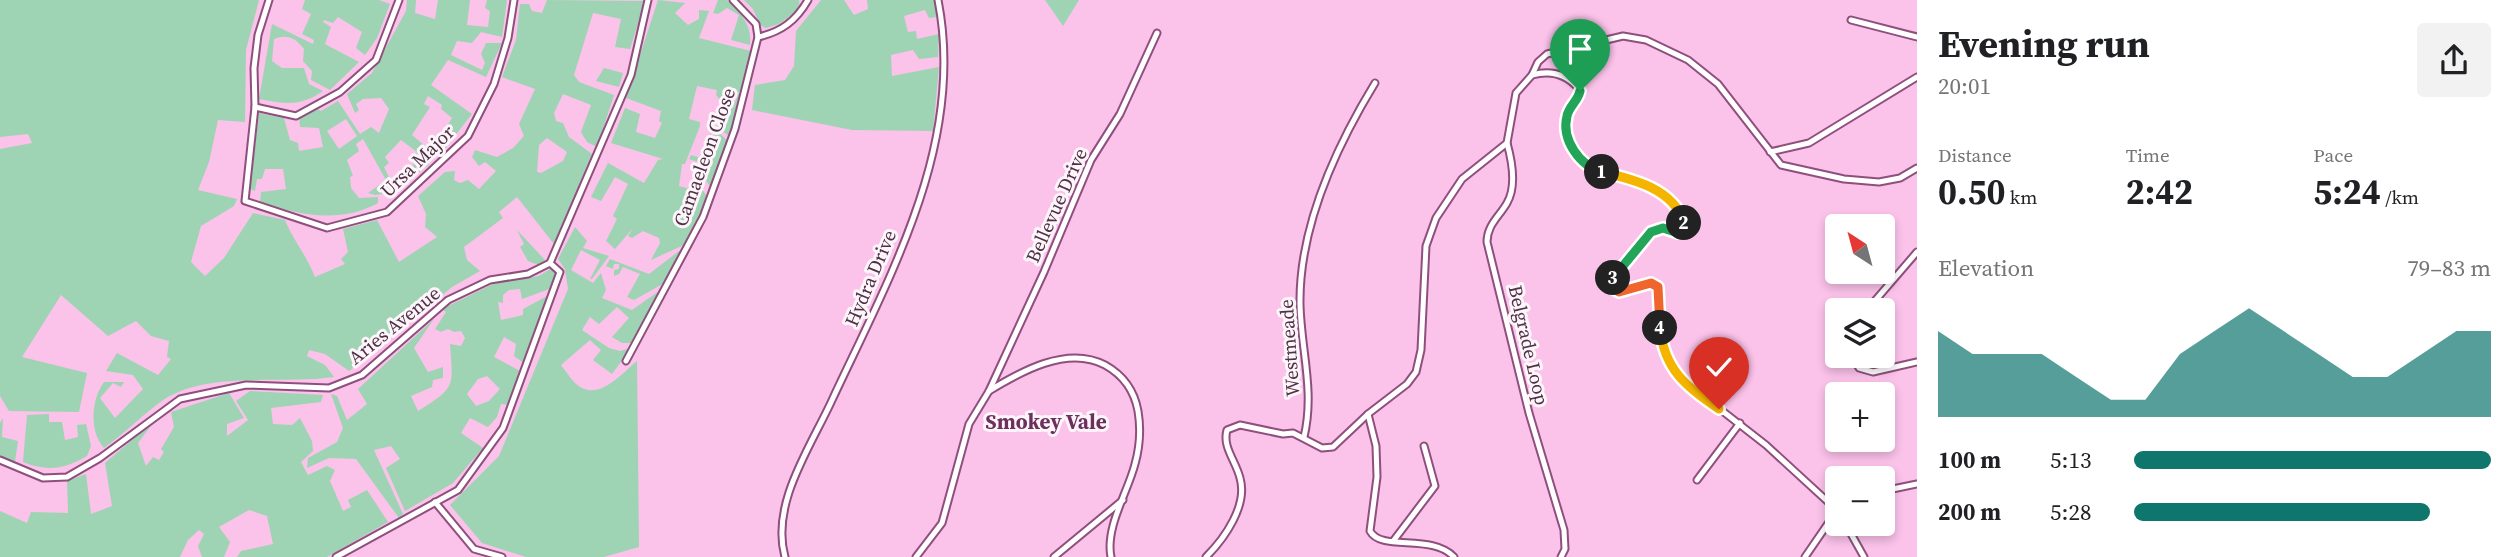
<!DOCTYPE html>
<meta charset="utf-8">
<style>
:root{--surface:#fff;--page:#f2f2f2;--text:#202124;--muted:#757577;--accent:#0f766e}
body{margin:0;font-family:"Source Serif 4",serif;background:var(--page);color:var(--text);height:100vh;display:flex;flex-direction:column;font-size:26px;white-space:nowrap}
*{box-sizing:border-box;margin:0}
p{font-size:23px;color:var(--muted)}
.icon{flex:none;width:38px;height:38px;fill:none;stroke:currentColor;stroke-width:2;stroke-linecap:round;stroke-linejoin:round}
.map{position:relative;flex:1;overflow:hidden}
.sheet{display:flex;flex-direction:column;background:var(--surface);width:595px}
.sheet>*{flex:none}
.needle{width:46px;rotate:324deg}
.controls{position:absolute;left:1825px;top:214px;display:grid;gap:14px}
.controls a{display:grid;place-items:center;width:70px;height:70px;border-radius:7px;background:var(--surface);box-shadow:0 4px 10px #0003;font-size:35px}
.pin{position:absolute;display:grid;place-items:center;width:60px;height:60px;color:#fff;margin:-72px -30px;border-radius:50% 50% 50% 0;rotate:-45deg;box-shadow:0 0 7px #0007}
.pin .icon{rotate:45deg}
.km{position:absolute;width:35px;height:35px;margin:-18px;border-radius:50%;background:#222;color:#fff;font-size:19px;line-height:35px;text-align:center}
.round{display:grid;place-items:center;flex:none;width:74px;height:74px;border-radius:7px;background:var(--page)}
.overview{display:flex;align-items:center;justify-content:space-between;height:119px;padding:0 21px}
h1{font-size:38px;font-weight:700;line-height:52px}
.metrics{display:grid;grid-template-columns:repeat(3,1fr);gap:10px;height:119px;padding:7px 21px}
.metrics div{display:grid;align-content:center}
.metrics b{font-size:35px;font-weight:700}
.metrics small{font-size:19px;font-weight:400}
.metrics p{font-size:19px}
.chart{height:196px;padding:14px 21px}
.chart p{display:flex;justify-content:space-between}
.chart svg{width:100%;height:126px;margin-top:7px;fill:var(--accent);opacity:.7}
ul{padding:0 21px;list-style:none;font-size:23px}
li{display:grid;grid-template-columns:112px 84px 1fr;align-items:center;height:52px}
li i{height:18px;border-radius:9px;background:var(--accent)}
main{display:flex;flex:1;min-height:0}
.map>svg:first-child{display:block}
</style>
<main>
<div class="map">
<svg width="1917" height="557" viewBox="0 0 1917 557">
<rect width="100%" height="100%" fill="#fbc2ea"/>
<g fill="#9ed4b4" fill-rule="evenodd">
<path d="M0 0H259L246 50 245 122 218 120 209 162 198 190 237 199 234 206 201 226 191 262 205 276 224 258 253 213 285 220C293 240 307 256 315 277L345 264 341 259 348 252 343 229 377 220 399 262 437 237 425 227 426 214 418 196 445 172 455 171 454 180 460 183 468 180 479 189 496 171 485 162 479 166 472 157 475 150 497 157 513 148 524 136 519 124 535 89 502 77 516 40 520 4H529L532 11 542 13 547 0 645 1 630 49 615 47 621 19 593 13 574 75 579 82 614 95 597 147 587 142 581 132 591 105 563 94 554 113 556 121 563 123 569 137 592 154 554 244 517 197 499 212 503 218 464 247 467 260 480 271 452 287 349 371 325 354 309 350 307 356 325 365 334 377C282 385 203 369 159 403 140 417 124 434 104 448 89 431 91 400 104 382H124L121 387 113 383 100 398 115 418 143 389 133 375 106 371 117 353 158 375 171 359 167 357 169 341 151 336 136 321 108 336 61 295 22 357 87 373 79 412 9 411 0 396V149L32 143 28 134 0 137ZM547 138 567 152 563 161 541 173 537 172 539 145Z"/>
<path d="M305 0H379L390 4 377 38 365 55 356 48 362 32 338 17 333 23 324 20 323 22 331 27 325 44 359 62 330 90 311 80 312 71 303 61 304 49C295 38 288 34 274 39L272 61 282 68H304L309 84 323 91C300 107 285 104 259 99L272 24 313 44 314 40 302 34 311 14 302 9Z"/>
<path d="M407 0H416L415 13 435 19 438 0H470L467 25 488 27 490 11 485 8 487 0H507L502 37 481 32 472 43 457 41 451 55 482 70 485 63 481 54 486 43H502L486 77 448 60 431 85 472 114 443 151 438 141 452 118 441 109 442 105 428 96 424 104 430 107 412 135 425 146 429 165 419 172 413 166 417 152 401 140 385 157 389 163 384 167 396 192 375 195 368 193 386 180 363 139 356 144 359 151 347 160 353 176 350 177 351 188 359 198 378 197V203C339 224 300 215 260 202L261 192 286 189 283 169H265L262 179H257L255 191 250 189 259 113 284 118 290 140 298 143 299 151 323 147 319 128 300 127 299 117 318 109 321 111 338 101 360 134 371 127 379 133 389 109 381 98 363 99 356 104 359 110 355 113 347 94 372 73 406 11ZM346 119 357 136 339 149 327 131Z"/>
<polygon points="658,0 685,3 675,13 688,25 699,19 699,10 709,11 699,38 751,51 742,93 726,90 729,80 725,91 731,93 729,104 734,105 737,97 734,93 741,94 729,136 717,127 724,105 716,95 717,90 697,86 689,119 700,122 700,126 685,164 682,164 679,186 690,189 697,182 708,198 686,244 651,260 660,243 659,238 643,231 632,238 628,236 633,228 615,249 606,241 617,219 613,216 628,184 615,177 601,201 591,197 608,163 644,183 658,160 663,159 611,143 625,108 640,114 636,132 655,138 662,123 659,121 661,111 626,98"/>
<path d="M718 0H727C741 13 752 25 750 45L731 40 739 15 727 8 718 14 713 13Z"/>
<polygon points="744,0 799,0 800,9 779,24 766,28 760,25 753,9"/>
<polygon points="821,0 844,0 854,15 868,9 867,0 934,0 937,17 929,18 925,10 904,16 908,32 916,31 917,39 939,34 938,57 919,59 913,50 891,55 892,76 939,67 933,131 852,130 752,110 755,85 785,80 794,66 796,31"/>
<polygon points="1045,0 1079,0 1063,26"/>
<polygon points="604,68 623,73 619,87 596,81"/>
<polygon points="710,133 712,136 720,134 728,141 711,188 705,179 707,165 689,159 691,155 704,159 706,152 710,153 712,145 707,143"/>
<path d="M575 227 587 241 583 248 609 256 592 279H590L600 260 581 250 571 270 593 283 601 273 606 290 602 298 632 310 662 289 633 343H622L612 337 629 318 617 307 599 324 590 317 582 330 609 348 620 351 631 348 612 374 593 360 601 350 590 340 561 365C566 371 570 378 575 383 597 404 621 374 637 361L639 547 604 557H526L482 543 450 505 499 456 568 289 565 269 558 259Z"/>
<polygon points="517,230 545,260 539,265 528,261 520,247 524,244"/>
<polygon points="679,251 683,253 668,281 634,300 627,297 640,274 623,267 619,274 614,276 614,270 619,269 619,264 614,264 613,269 606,266 610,259 649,274"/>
<path d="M552 268 556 274 552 288 522 299 520 289 509 290 503 295V303L498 302 501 320 523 315V309L549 295 525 364 514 356 516 344 504 337 494 357 522 372 508 405 501 404 497 417 488 427 470 418 461 433 483 448 453 483 405 511 386 468 400 459 391 446 374 450 403 514 399 518 356 459 329 458 307 468 308 458 337 442 343 428 331 394 337 396 347 420 367 404 358 389 434 319 414 348 428 372 443 367V378L433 380 432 387 411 396 418 411C456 387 453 388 450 344L461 346 465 338 461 331 454 332 448 329 441 332 435 329 446 312 442 309 497 282 539 276ZM487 376 500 389 489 401 476 406 467 394 478 379Z"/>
<polygon points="250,391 323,395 321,402 271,408 273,424 292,425 300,418 312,441 313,451 301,462 308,475 327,466 335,470 330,481 343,511 351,507 348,500 367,490 388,522 327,557 237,557 241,551 273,544 267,516 249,510 219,527 230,542 224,557 202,557 198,546 204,534 199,530 188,540 180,557 0,557 0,511 27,523 31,512 68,513 67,481 86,474 91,514 112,506 105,463 155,420 138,443 146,466 153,457 159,460 164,452 161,449 174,427 171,412 229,393 244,418 227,424 227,436 248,420 236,401"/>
<path d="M49 414V422H62L65 440 78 437 77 425 86 424 91 446 87 456C64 469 48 472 23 462L27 415Z"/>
<polygon points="3,418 2,437 18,441 15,462 0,456 0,423"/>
</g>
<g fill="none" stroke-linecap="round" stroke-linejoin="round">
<defs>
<g id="street">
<polyline points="269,0 258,35 254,68 255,107 245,201 327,228 387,212 468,136 494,84 508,38 514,0"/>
<polyline points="1851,20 1917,37"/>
<path d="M758 37C781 32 796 21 808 0"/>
<path d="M1532 75C1550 70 1566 74 1578 88L1579 97 1566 119C1567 136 1572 158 1588 167 1615 184 1680 179 1685 228L1682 231 1663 228 1651 232 1613 278 1611 287 1619 292 1651 283 1658 287 1661 341 1665 357 1675 374 1766 445 1838 511"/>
<polyline points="255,107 296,116 340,92 376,60 399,0"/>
<path d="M1507 143C1512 161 1517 186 1507 203 1499 217 1487 225 1487 242L1529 413 1564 530 1565 549 1561 557"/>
<polyline points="1770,152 1809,143 1917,77"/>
<polyline points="1867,310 1917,252"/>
<polyline points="1851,355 1859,368 1873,372 1917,362"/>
<polyline points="626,361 703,217 735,129 758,37 756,24 733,0"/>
<path d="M989 391C1020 372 1067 345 1105 365 1123 375 1134 389 1138 411 1141 429 1140 446 1135 464 1128 492 1105 527 1111 557"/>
<path d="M1368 414 1376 446 1377 477 1370 531C1381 552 1432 533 1454 557"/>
<path d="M1304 437C1315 391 1301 350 1300 304 1299 228 1336 147 1375 83"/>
<polyline points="0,460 43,478 67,477 100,458 180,399 246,385 329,388 362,375 448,300 490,280 528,274 550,263 631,75 648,0"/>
<polyline points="1697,480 1740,423"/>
<polyline points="1883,491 1917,484"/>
<polyline points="435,502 474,549 502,557"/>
<polyline points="1845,523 1864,557"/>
<polyline points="1394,540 1435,486 1424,446"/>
<polyline points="336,557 458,490 503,428 560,272 550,263"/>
<path d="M785 557C770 503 812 445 833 398 891 274 966 141 938 0"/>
<polyline points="916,557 942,523 969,424 989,391 1044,272 1091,160 1120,114 1157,33"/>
<polyline points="1054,557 1123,500"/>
<path d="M1206 557C1225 538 1248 505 1240 478 1236 461 1222 447 1227 430L1240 425 1283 434 1293 433 1322 448 1333 447 1368 414 1407 384 1416 372 1421 350 1426 246 1436 218 1462 179 1507 143 1516 93 1532 75 1538 62 1547 54 1623 36 1646 40 1688 60 1718 84 1781 165 1844 179 1879 182 1900 178 1917 168"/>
<polyline points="1805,557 1838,509"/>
</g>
</defs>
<use href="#street" stroke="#8e4f7d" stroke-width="9"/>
<use href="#street" stroke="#fff" stroke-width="5"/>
</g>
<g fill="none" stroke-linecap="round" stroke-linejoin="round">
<defs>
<path id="split-1" d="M1580 91C1578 101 1569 106 1567 116 1561 140 1580 166 1602 172"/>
<path id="split-2" d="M1602 172C1633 179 1674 189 1684 223"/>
<polyline id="split-3" points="1613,278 1651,232 1663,228 1678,233 1685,228 1684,223"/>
<polyline id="split-4" points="1613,278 1611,287 1619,292 1651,283 1658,287 1660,328"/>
<path id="split-5" d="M1660 328C1664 369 1686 387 1719 409"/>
</defs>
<use href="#split-1" stroke="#fff" stroke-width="14"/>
<use href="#split-2" stroke="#fff" stroke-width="14"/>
<use href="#split-3" stroke="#fff" stroke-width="14"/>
<use href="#split-4" stroke="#fff" stroke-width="14"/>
<use href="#split-5" stroke="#fff" stroke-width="14"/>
<use href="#split-1" stroke="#22a559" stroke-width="9"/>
<use href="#split-2" stroke="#f5b400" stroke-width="9"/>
<use href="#split-3" stroke="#22a559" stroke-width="9"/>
<use href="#split-4" stroke="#f0652b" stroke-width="9"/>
<use href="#split-5" stroke="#f5b400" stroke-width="9"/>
</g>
<g text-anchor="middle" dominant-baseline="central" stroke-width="6" stroke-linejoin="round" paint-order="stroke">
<g font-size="19" fill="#4d3145" stroke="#fdf5fa">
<text transform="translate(704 157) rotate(-70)">Camaeleon Close</text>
<text transform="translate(417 161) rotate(-44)">Ursa Major</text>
<text transform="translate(1056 205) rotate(-66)">Bellevue Drive</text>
<text transform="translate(870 278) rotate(-67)">Hydra Drive</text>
<text transform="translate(394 325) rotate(-39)">Aries Avenue</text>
<text transform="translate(1529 345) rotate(77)">Belgrade Loop</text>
<text transform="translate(1289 348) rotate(-94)">Westmeade</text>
</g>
<g font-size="21" font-weight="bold" fill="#6c305d" stroke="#fdf5fa">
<text x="1046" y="421">Smokey Vale</text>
</g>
</g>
</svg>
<div class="controls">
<a><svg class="needle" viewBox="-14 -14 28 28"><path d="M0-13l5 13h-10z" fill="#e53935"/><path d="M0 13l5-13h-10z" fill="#757577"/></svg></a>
<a><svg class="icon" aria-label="layers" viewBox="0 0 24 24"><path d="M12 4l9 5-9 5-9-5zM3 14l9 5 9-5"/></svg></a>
<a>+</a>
<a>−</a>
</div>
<div class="pin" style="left:1580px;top:91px;background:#1e9e55"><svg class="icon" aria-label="arrive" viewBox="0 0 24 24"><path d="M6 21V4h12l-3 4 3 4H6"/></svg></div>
<div class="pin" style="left:1719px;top:409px;background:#d93025"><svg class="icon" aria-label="check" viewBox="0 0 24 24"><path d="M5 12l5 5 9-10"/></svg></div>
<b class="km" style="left:1602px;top:172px">1</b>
<b class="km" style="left:1684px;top:223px">2</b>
<b class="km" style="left:1613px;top:278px">3</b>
<b class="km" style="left:1660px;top:328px">4</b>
</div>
<section class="sheet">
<div class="overview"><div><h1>Evening run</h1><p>20:01</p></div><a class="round"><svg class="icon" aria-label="share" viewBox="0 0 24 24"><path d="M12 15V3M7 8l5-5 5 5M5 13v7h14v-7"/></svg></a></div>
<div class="metrics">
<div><p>Distance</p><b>0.50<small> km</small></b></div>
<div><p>Time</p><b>2:42</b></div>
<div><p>Pace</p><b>5:24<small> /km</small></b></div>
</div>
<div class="chart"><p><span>Elevation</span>79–83 m</p>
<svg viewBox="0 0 160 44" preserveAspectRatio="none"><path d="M0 44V14L10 22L20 22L30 22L40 30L50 38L60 38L70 22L80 14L90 6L100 14L110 22L120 30L130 30L140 22L150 14L160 14V44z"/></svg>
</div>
<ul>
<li><b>100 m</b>5:13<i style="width:100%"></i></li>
<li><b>200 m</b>5:28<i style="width:83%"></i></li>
</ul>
</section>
</main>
